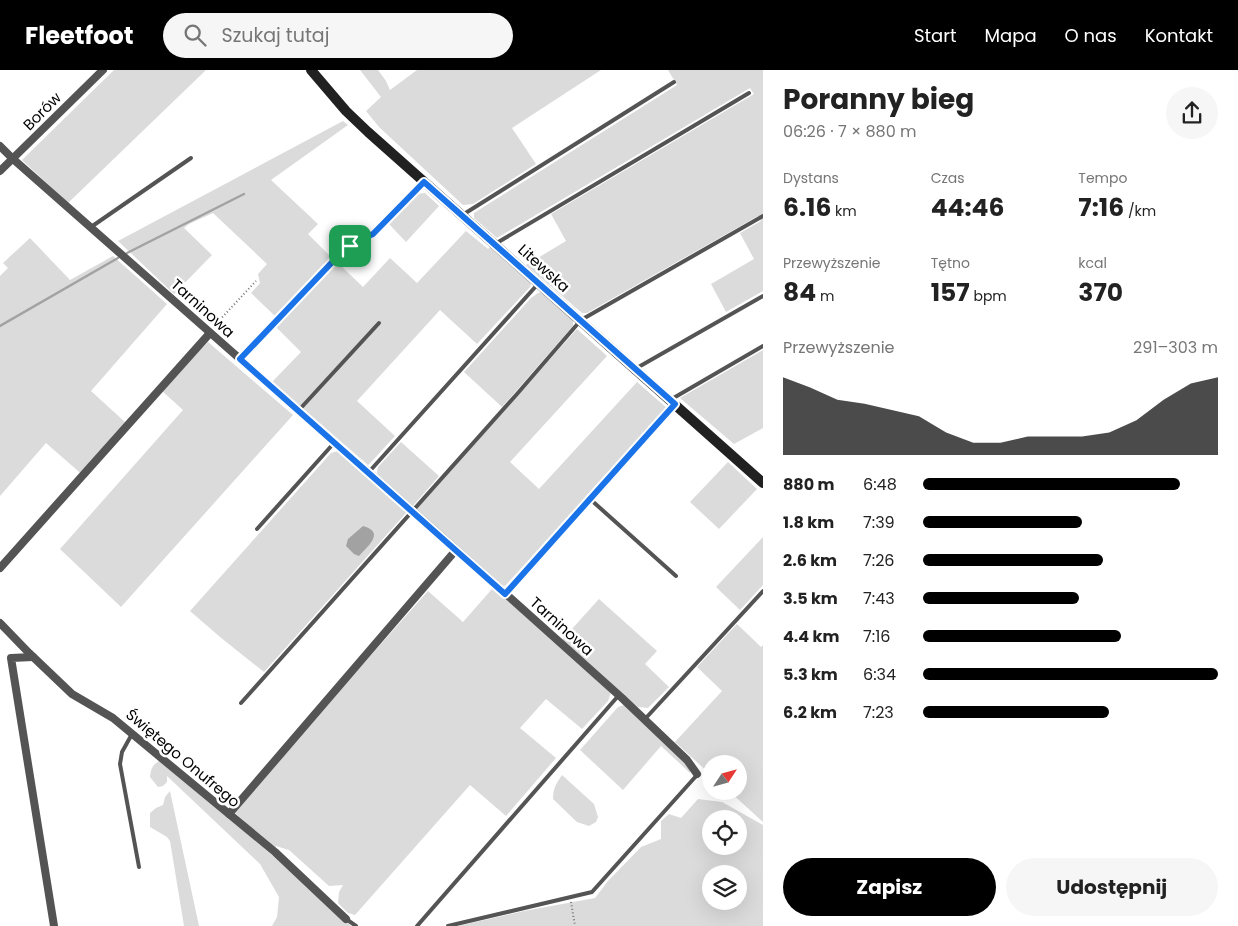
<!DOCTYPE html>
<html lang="pl">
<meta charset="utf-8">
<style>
:root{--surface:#fff;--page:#f6f6f6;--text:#222;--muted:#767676;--accent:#000}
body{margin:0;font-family:Poppins,sans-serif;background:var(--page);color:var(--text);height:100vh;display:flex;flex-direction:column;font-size:19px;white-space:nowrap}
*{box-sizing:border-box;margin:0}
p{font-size:16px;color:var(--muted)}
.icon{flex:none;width:28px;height:28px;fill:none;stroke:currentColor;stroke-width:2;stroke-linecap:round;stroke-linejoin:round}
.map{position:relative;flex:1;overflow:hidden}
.details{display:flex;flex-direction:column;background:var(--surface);width:475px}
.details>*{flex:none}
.needle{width:32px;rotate:54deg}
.controls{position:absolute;left:702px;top:685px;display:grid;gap:10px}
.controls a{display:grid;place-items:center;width:45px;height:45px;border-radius:50%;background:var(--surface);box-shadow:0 5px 20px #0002;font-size:25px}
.pin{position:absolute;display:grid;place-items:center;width:42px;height:42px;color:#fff;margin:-21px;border-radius:10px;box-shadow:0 2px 8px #0006}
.round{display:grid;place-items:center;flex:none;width:52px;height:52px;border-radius:26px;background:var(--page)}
.head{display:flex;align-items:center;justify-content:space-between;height:85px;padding:0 20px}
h1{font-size:28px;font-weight:700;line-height:38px}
.figures{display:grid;grid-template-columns:repeat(3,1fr);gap:8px;height:85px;padding:5px 20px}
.figures div{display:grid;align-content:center}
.figures b{font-size:25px;font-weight:700}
.figures small{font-size:14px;font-weight:400}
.figures p{font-size:14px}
.chart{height:140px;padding:10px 20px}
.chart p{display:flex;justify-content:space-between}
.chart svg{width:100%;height:90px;margin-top:5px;fill:var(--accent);opacity:.7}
.cta{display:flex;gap:10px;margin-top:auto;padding:10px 20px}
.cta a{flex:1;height:58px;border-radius:30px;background:var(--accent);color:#fff;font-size:20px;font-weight:700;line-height:58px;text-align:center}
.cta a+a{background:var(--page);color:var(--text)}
ul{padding:0 20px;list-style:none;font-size:16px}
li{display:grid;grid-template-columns:80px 60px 1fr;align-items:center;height:38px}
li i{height:12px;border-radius:6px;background:var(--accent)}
header{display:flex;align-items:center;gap:30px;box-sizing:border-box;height:70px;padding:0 25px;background:var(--accent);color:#fff}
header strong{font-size:24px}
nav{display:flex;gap:28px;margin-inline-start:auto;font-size:18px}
.search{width:350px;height:45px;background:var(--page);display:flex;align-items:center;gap:12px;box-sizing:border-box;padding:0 18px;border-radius:28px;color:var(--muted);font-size:19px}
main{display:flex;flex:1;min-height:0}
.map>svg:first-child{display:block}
</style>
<header>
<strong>Fleetfoot</strong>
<div class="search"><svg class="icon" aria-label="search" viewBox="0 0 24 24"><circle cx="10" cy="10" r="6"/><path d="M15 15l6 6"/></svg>Szukaj tutaj</div>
<nav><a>Start</a><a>Mapa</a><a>O nas</a><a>Kontakt</a></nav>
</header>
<main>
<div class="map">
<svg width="763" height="856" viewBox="0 0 763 856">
<rect width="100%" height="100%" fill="#fff"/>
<g fill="#dbdbdb" fill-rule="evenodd">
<polygon points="114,0 206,0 68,133 22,90"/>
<polygon points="360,0 378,0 386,11 390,20 417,0 601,0 512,58 536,94 473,134 463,135 379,57 366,41 381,27"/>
<polygon points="668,0 763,0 763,221 726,242 711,214 754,189 740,163 761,151 758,146 587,243 582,243 526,195 566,171 551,144 754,24 750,18 497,168 474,148 474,143 677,15"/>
<polygon points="343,51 348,55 271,110 318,154 308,164 332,188 276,247 251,223 260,213 258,204 267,194 213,143 189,154 184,158 212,185 174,224 118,171"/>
<polygon points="425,123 439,136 406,172 389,154 417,124"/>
<polygon points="466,161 488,179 490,177 531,213 530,217 477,274 440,240 357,331 395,366 375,388 368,395 272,312 301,282 276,257 338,193 363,217 390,188 417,213"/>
<polygon points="30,168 70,210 113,186 167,234 91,321 125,352 208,272 293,345 121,537 60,479 183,340 162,321 86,408 46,373 0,426 0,206 8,198 3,193"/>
<polygon points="541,222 573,250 573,256 502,337 464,302 531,228 538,223"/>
<polygon points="577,259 607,286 510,392 539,419 637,312 667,338 506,515 503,517 455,474 415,440"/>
<polygon points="763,280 763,358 734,374 680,328"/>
<polygon points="401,372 439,406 412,437 378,407 377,402 378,397"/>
<polygon points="338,381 405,439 406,443 264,602 220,567 190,541 331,383"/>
<polygon points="728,392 757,419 719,459 690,432"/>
<polygon points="763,467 763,515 740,540 716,517"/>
<polygon points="492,517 611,622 608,631 582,659 546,629 520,658 556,688 506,746 470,715 355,845 348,843 338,833 339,822 343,815 329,816 289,780 276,776 275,779 233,741 428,521 463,552 492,519"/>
<polygon points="599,529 657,581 645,594 669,617 648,638 638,637 562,570"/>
<polygon points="737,554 761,577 763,575 763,752 729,721 739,721 739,694 711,694 711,705 675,672 722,621 697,597"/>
<polygon points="624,635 665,672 690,699 690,703 661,676 623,720 580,680 618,637"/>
<path d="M161 690 264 778 351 856H272L277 847 279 827 260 794 167 706V712L163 716 158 717 150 707C151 698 153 694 161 690Z"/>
<path d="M562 705 594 734 598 747 596 752 589 756 577 752 553 729C553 718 556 714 562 705Z"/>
<polygon points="170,721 199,856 184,856 170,771 167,767 150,757 150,743 156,738 163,735 165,727"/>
<path d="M698 729 722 732 763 755V856H458L524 841 595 828 608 811 641 777 661 769V751L669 744 681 748ZM711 749H739V776H711ZM711 804H739V831H711Z"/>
</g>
<path fill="#a2a2a2" d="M363 456C386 462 367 477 359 486L354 484 346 476 348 469Z"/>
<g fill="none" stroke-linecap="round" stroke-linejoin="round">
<g stroke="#a2a2a2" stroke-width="2.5">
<polyline points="127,183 244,124"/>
<polyline points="0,256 118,188"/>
</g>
<g stroke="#767676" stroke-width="2" stroke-dasharray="1 2.5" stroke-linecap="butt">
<polyline points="215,255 256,211"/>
<polyline points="571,832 575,856"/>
</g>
<g stroke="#545454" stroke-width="4">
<polyline points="464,144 674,12"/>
<polyline points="91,157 191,88"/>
<polyline points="495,174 749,23"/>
<polyline points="240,289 339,185 350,176 359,170 373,164 422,113"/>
<polyline points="635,299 763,226"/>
<polyline points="670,330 763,276"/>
<polyline points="299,340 379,253"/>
<polyline points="368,403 537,215"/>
<polyline points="590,429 676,506"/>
<polyline points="257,459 334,373"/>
<polyline points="505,524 674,336"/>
<polyline points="241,633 517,324 581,250 763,146"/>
<polyline points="645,649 763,521"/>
<polyline points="132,664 122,682 120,694 139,797"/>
<polyline points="346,849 356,856"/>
<polyline points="417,856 619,625"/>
<polyline points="448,856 592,822 697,705"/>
</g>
<g stroke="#545454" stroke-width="8">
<polyline points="0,76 13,89 440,465 622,628 687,690 697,704"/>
<polyline points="0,101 103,0"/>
<polyline points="0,498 210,263"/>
<polyline points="0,553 29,583 72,624 113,648 275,782 346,849"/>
<polyline points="33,587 11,588 54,856"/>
<polyline points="229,744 456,480"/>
</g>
<polyline stroke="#212121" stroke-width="10" points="311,0 346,41 368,62 763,413"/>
</g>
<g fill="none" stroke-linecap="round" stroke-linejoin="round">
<defs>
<polygon id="route" points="424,112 675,334 505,524 240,289 339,185 350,176 359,170 373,164"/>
</defs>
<use href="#route" stroke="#fff" stroke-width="10"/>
<use href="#route" stroke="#1a73e8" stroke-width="6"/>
</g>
<g text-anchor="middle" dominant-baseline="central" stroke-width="5" stroke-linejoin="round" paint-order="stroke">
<g font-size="15" fill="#000" stroke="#fff">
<text transform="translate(42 41) rotate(-45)">Borów</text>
<text transform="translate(544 198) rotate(42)">Litewska</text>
<text transform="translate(203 238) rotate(42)">Tarninowa</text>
<text transform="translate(562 556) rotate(42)">Tarninowa</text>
<text transform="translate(183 688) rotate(40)">Świętego Onufrego</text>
</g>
</g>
</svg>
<div class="controls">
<a><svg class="needle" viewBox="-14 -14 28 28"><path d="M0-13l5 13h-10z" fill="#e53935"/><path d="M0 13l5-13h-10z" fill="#767676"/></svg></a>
<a><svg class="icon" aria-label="locate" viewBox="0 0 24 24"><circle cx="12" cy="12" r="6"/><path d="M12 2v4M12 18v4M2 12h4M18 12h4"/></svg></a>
<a><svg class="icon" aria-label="layers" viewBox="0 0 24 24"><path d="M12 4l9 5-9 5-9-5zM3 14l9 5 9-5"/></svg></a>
</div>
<div class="pin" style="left:350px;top:176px;background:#1e9e55"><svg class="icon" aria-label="arrive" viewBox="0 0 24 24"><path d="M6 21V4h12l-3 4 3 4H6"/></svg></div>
</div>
<section class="details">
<div class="head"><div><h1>Poranny bieg</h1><p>06:26 · 7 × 880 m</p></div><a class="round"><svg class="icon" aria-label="share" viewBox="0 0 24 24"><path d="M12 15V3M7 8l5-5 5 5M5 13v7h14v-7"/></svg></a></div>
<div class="figures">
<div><p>Dystans</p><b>6.16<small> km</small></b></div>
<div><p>Czas</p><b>44:46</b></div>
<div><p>Tempo</p><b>7:16<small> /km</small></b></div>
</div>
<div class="figures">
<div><p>Przewyższenie</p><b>84<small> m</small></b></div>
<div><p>Tętno</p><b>157<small> bpm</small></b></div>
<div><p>kcal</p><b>370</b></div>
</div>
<div class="chart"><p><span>Przewyższenie</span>291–303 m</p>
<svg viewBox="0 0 160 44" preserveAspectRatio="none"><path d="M0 44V6L10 11L20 17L30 19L40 22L50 25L60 33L70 38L80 38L90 35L100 35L110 35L120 33L130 27L140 17L150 9L160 6V44z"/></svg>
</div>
<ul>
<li><b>880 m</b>6:48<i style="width:87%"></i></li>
<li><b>1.8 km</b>7:39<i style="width:54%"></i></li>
<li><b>2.6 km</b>7:26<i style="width:61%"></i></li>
<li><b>3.5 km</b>7:43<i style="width:53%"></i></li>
<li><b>4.4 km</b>7:16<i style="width:67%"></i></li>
<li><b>5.3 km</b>6:34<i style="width:100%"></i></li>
<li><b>6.2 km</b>7:23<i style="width:63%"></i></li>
</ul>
<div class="cta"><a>Zapisz</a><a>Udostępnij</a></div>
</section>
</main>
